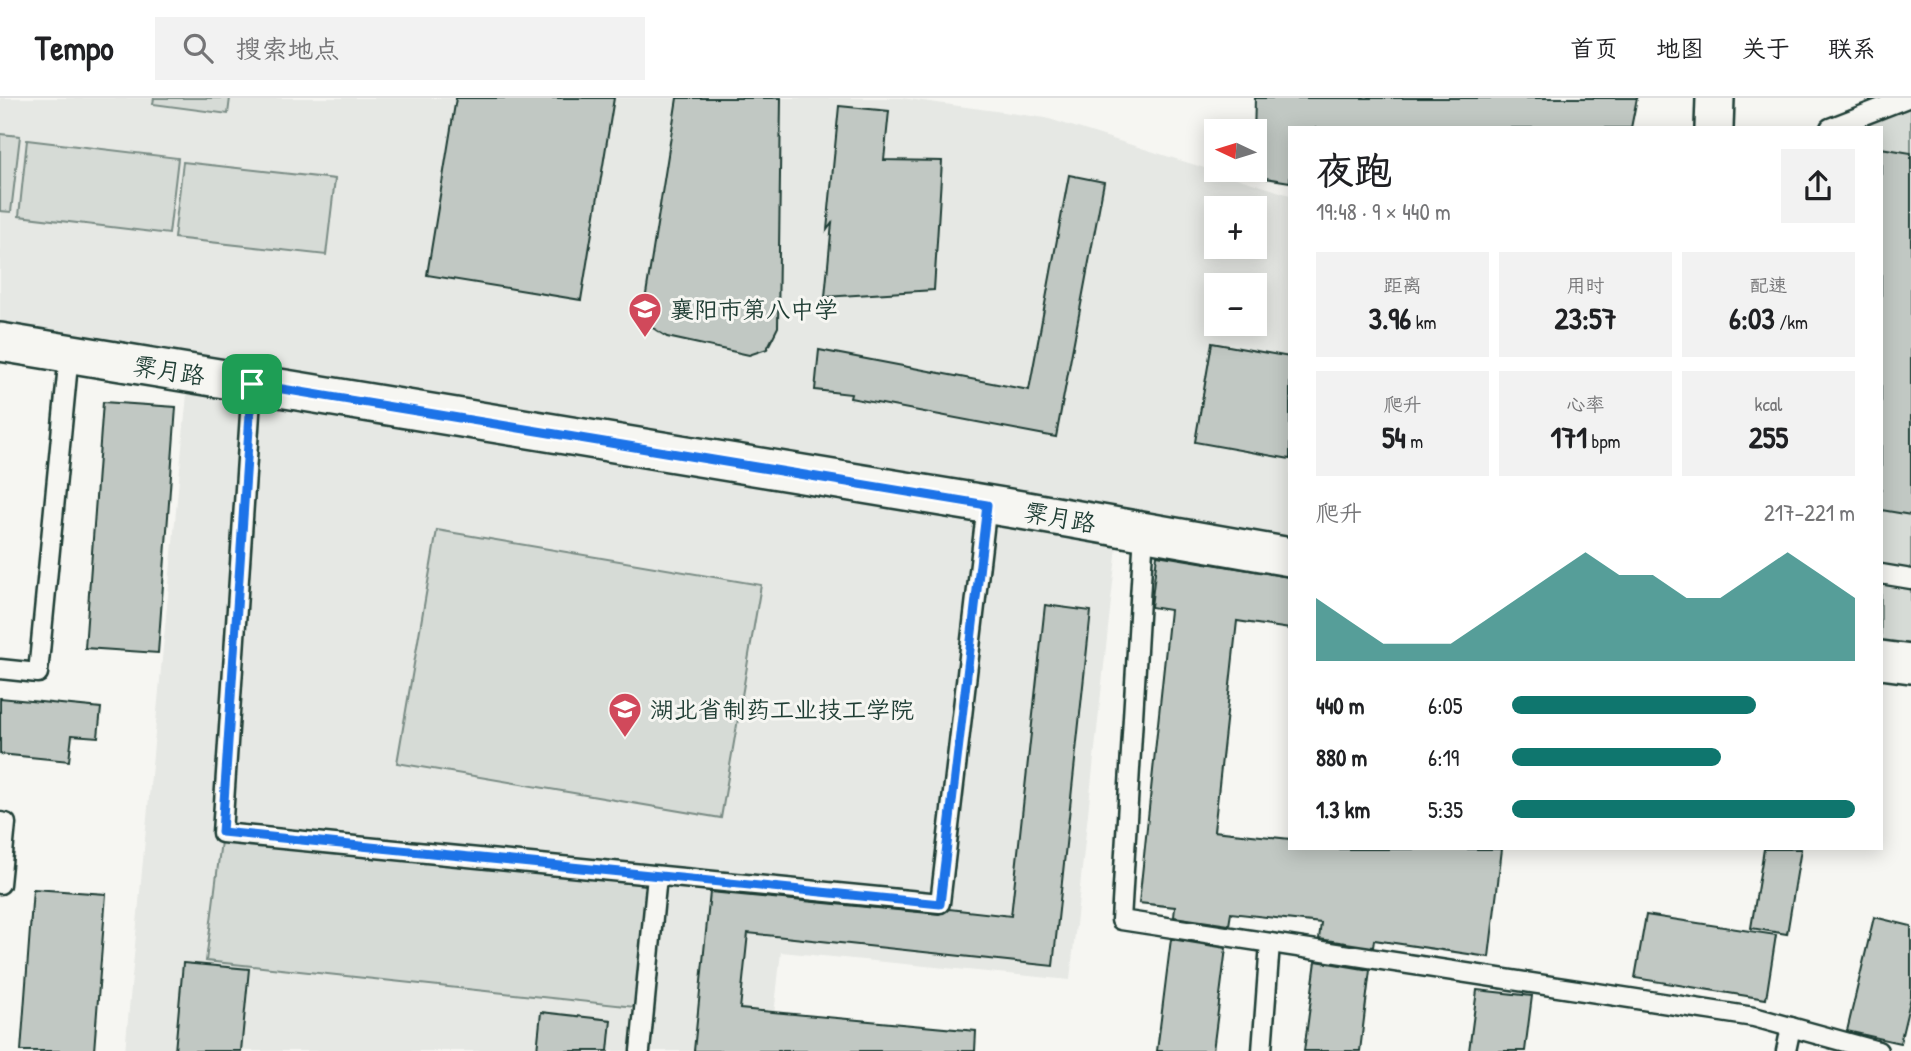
<!DOCTYPE html>
<html lang="zh">
<meta charset="utf-8">
<style>
:root{--surface:#fff;--page:#f2f2f2;--text:#202124;--muted:#757577;--line:#e0e0e0;--accent:#0f766e}
body{margin:0;font-family:"Patrick Hand","LXGW WenKai TC",sans-serif;background:var(--page);color:var(--text);height:100vh;display:flex;flex-direction:column;font-size:26px;white-space:nowrap}
*{box-sizing:border-box;margin:0}
p{font-size:23px;color:var(--muted)}
.icon{flex:none;width:38px;height:38px;fill:none;stroke:currentColor;stroke-width:2;stroke-linecap:round;stroke-linejoin:round}
.map{position:relative;flex:1;overflow:hidden}
.sheet{position:absolute;left:1288px;top:28px;width:595px;height:724px;display:flex;flex-direction:column;background:var(--surface);border-radius:0px;box-shadow:0 4px 18px #0003}
.sheet>*{flex:none}
.needle{width:46px;rotate:274deg}
.tools{position:absolute;left:1204px;top:21px;display:grid;gap:14px}
.tools a{display:grid;place-items:center;width:63px;height:63px;border-radius:0px;background:var(--surface);box-shadow:0 4px 18px #0003;font-size:35px}
.pin{position:absolute;display:grid;place-items:center;width:60px;height:60px;color:#fff;margin:-30px;border-radius:14px;box-shadow:0 4px 10px #0006}
.round{display:grid;place-items:center;flex:none;width:74px;height:74px;border-radius:0px;background:var(--page)}
.summary{display:flex;align-items:center;justify-content:space-between;height:119px;padding:0 28px}
h1{font-size:38px;font-weight:700;line-height:52px}
.stats{display:grid;grid-template-columns:repeat(3,1fr);gap:10px;height:119px;padding:7px 28px}
.stats div{display:grid;align-content:center;border-radius:0px;background:var(--page);text-align:center}
.stats b{font-size:30px;font-weight:700}
.stats small{font-size:19px;font-weight:400}
.stats p{font-size:19px}
.chart{height:196px;padding:14px 28px}
.chart p{display:flex;justify-content:space-between}
.chart svg{width:100%;height:126px;margin-top:7px;fill:var(--accent);opacity:.7}
ul{padding:0 28px;list-style:none;font-size:23px}
li{display:grid;grid-template-columns:112px 84px 1fr;align-items:center;height:52px}
li i{height:18px;border-radius:9px;background:var(--accent)}
header{display:flex;align-items:center;gap:42px;box-sizing:border-box;height:98px;padding:0 35px;background:var(--surface);border-bottom:2px solid var(--line)}
header strong{font-size:33px}
nav{display:flex;gap:38px;margin-inline-start:auto;font-size:24px}
.search{width:490px;height:63px;background:var(--page);display:flex;align-items:center;gap:18px;box-sizing:border-box;padding:0 24px;border-radius:0px;color:var(--muted);font-size:26px}
.map>svg:first-child{display:block}
</style>
<header>
<strong>Tempo</strong>
<div class="search"><svg class="icon" aria-label="search" viewBox="0 0 24 24"><circle cx="10" cy="10" r="6"/><path d="M15 15l6 6"/></svg>搜索地点</div>
<nav><a>首页</a><a>地图</a><a>关于</a><a>联系</a></nav>
</header>
<div class="map">
<svg width="1911" height="953" viewBox="0 0 1911 953">
<rect width="100%" height="100%" fill="#f6f6f2"/>
<filter id="ink" filterUnits="userSpaceOnUse"><feTurbulence type="fractalNoise" baseFrequency=".0143" numOctaves="2"/><feDisplacementMap in="SourceGraphic" scale="14" xChannelSelector="R" yChannelSelector="G"/><feConvolveMatrix kernelMatrix="1 2 1 2 8 2 1 2 1" color-interpolation-filters="sRGB"/></filter>
<g filter="url(#ink)">
<path fill="#e6e8e4" fill-rule="evenodd" d="M0 0H901L1046 20 1290 97V459L1119 429 1070 882 781 854 770 953H125L188 285 0 256ZM1216 110H1255V149H1216ZM1216 187H1255V226H1216Z"/>
<g fill="#d6dbd6" stroke="#7a8c85" stroke-width="2">
<polygon points="154,0 230,0 228,16 153,6"/>
<polygon points="1911,0 1911,566 1881,562 1881,30 1830,30"/>
<polygon points="0,36 20,38 11,114 0,113"/>
<polygon points="27,42 178,60 169,136 19,118"/>
<polygon points="183,64 335,81 326,157 174,140"/>
<polygon points="437,432 761,487 721,720 397,665"/>
<polygon points="222,735 657,778 644,910 206,863"/>
</g>
<g fill="#c1c8c3" stroke="#1f3d34" stroke-width="2">
<polygon points="456,0 614,0 581,202 427,177"/>
<polygon points="677,0 781,0 778,229 767,251 749,257 667,239 650,228 644,209"/>
<polygon points="1255,0 1637,0 1631,30 1290,30 1290,84 1253,78"/>
<polygon points="839,8 889,13 884,62 942,63 934,192 825,199 832,125 827,132"/>
<polygon points="1881,50 1911,55 1911,417 1881,412"/>
<polygon points="1069,77 1104,84 1056,339 850,300 851,296 815,292 819,252 1029,292"/>
<polygon points="1212,245 1290,259 1290,361 1195,344"/>
<polygon points="103,304 176,309 158,555 85,550"/>
<polygon points="1157,457 1290,479 1290,531 1237,523 1214,733 1290,741 1290,751 1502,751 1489,859 1374,842 1373,849 1319,841 1321,825 1231,815 1229,827 1174,819 1175,809 1139,805 1170,512 1151,509"/>
<polygon points="1045,507 1091,513 1053,868 748,835 740,911 976,933 975,953 694,953 710,794 939,816 949,811 1011,818"/>
<polygon points="0,600 101,610 98,639 72,637 69,663 0,656"/>
<polygon points="1764,751 1801,751 1787,836 1751,830"/>
<polygon points="33,791 106,796 94,953 21,953"/>
<polygon points="1646,817 1776,837 1766,901 1635,880"/>
<polygon points="1874,819 1911,828 1911,899 1900,945 1847,933"/>
<polygon points="1171,841 1226,850 1213,953 1157,953"/>
<polygon points="1316,863 1370,872 1360,953 1304,953"/>
<polygon points="183,865 249,871 241,953 175,953"/>
<polygon points="1477,892 1532,898 1525,953 1469,953"/>
<polygon points="541,914 611,922 608,953 537,953"/>
</g>
<g fill="none" stroke-linecap="round" stroke-linejoin="round">
<defs>
<g id="lane">
<polyline points="1830,30 1907,0"/>
<polyline points="252,286 222,735 940,805 987,406"/>
<polyline points="1144,434 1121,822 1754,919 1878,953"/>
<polyline points="1881,476 1911,481"/>
<polyline points="0,571 38,575 69,256"/>
<polyline points="0,724 6,725 0,786"/>
<polyline points="640,953 657,778"/>
<polyline points="1262,953 1270,845"/>
<polyline points="1786,953 1791,929"/>
</g>
<g id="street">
<polyline points="1714,30 1715,0"/>
<polyline points="0,244 1027,413 1290,459"/>
<polyline points="1881,562 1911,566"/>
</g>
</defs>
<use href="#lane" stroke="#1f3d34" stroke-width="23"/>
<use href="#street" stroke="#1f3d34" stroke-width="42"/>
<use href="#lane" stroke="#f6f6f2" stroke-width="18"/>
<use href="#street" stroke="#f6f6f2" stroke-width="37"/>
</g>
</g>
<g fill="none" stroke-linecap="round" stroke-linejoin="round" filter="url(#ink)">
<defs>
<polygon id="route" points="252,286 987,407 940,806 222,734"/>
</defs>
<use href="#route" stroke="#fff" stroke-width="14"/>
<use href="#route" stroke="#1a73e8" stroke-width="9"/>
</g>
<defs>
<symbol id="school-pin" viewBox="-11 -11 22 30"><path d="M0 17L-7.5 6A9.5 9.5 0 1 1 7.5 6Z" fill="#d1495b" stroke="#f6f6f2"/><path d="M0-5L7-2L0 1L-7-2ZM-4 1L0 2.5L4 1V4Q0 6-4 4Z" fill="#fff"/></symbol>
<symbol id="university-pin" viewBox="-11 -11 22 30"><path d="M0 17L-7.5 6A9.5 9.5 0 1 1 7.5 6Z" fill="#d1495b" stroke="#f6f6f2"/><path d="M0-5L7-2L0 1L-7-2ZM-4 1L0 2.5L4 1V4Q0 6-4 4Z" fill="#fff"/></symbol>
</defs>
<g fill-rule="evenodd">
<use href="#school-pin" x="626" y="192" width="38" height="52"/>
<use href="#university-pin" x="606" y="592" width="38" height="52"/>
</g>
<g text-anchor="middle" dominant-baseline="central" stroke-width="6" stroke-linejoin="round" paint-order="stroke">
<g font-size="24" fill="#1f3d34" stroke="#f6f6f2" text-anchor="start">
<text x="670" y="211">襄阳市第八中学</text>
<text x="650" y="611">湖北省制药工业技工学院</text>
</g>
<g font-size="24" fill="#1f3d34" stroke="#f6f6f2">
<text transform="translate(169 272) rotate(9)">霁月路</text>
<text transform="translate(1060 419) rotate(10)">霁月路</text>
</g>
</g>
</svg>
<div class="tools">
<a><svg class="needle" viewBox="-14 -14 28 28"><path d="M0-13l5 13h-10z" fill="#e53935"/><path d="M0 13l5-13h-10z" fill="#757577"/></svg></a>
<a>+</a>
<a>−</a>
</div>
<div class="pin" style="left:252px;top:286px;background:#1e9e55"><svg class="icon" aria-label="arrive" viewBox="0 0 24 24"><path d="M6 21V4h12l-3 4 3 4H6"/></svg></div>
<section class="sheet">
<div class="summary"><div><h1>夜跑</h1><p>19:48 · 9 × 440 m</p></div><a class="round"><svg class="icon" aria-label="share" viewBox="0 0 24 24"><path d="M12 15V3M7 8l5-5 5 5M5 13v7h14v-7"/></svg></a></div>
<div class="stats">
<div><p>距离</p><b>3.96<small> km</small></b></div>
<div><p>用时</p><b>23:57</b></div>
<div><p>配速</p><b>6:03<small> /km</small></b></div>
</div>
<div class="stats">
<div><p>爬升</p><b>54<small> m</small></b></div>
<div><p>心率</p><b>171<small> bpm</small></b></div>
<div><p>kcal</p><b>255</b></div>
</div>
<div class="chart"><p><span>爬升</span>217–221 m</p>
<svg viewBox="0 0 160 44" preserveAspectRatio="none"><path d="M0 44V22L10 30L20 38L30 38L40 38L50 30L60 22L70 14L80 6L90 14L100 14L110 22L120 22L130 14L140 6L150 14L160 22V44z"/></svg>
</div>
<ul>
<li><b>440 m</b>6:05<i style="width:71%"></i></li>
<li><b>880 m</b>6:19<i style="width:61%"></i></li>
<li><b>1.3 km</b>5:35<i style="width:100%"></i></li>
</ul>
</section>
</div>
